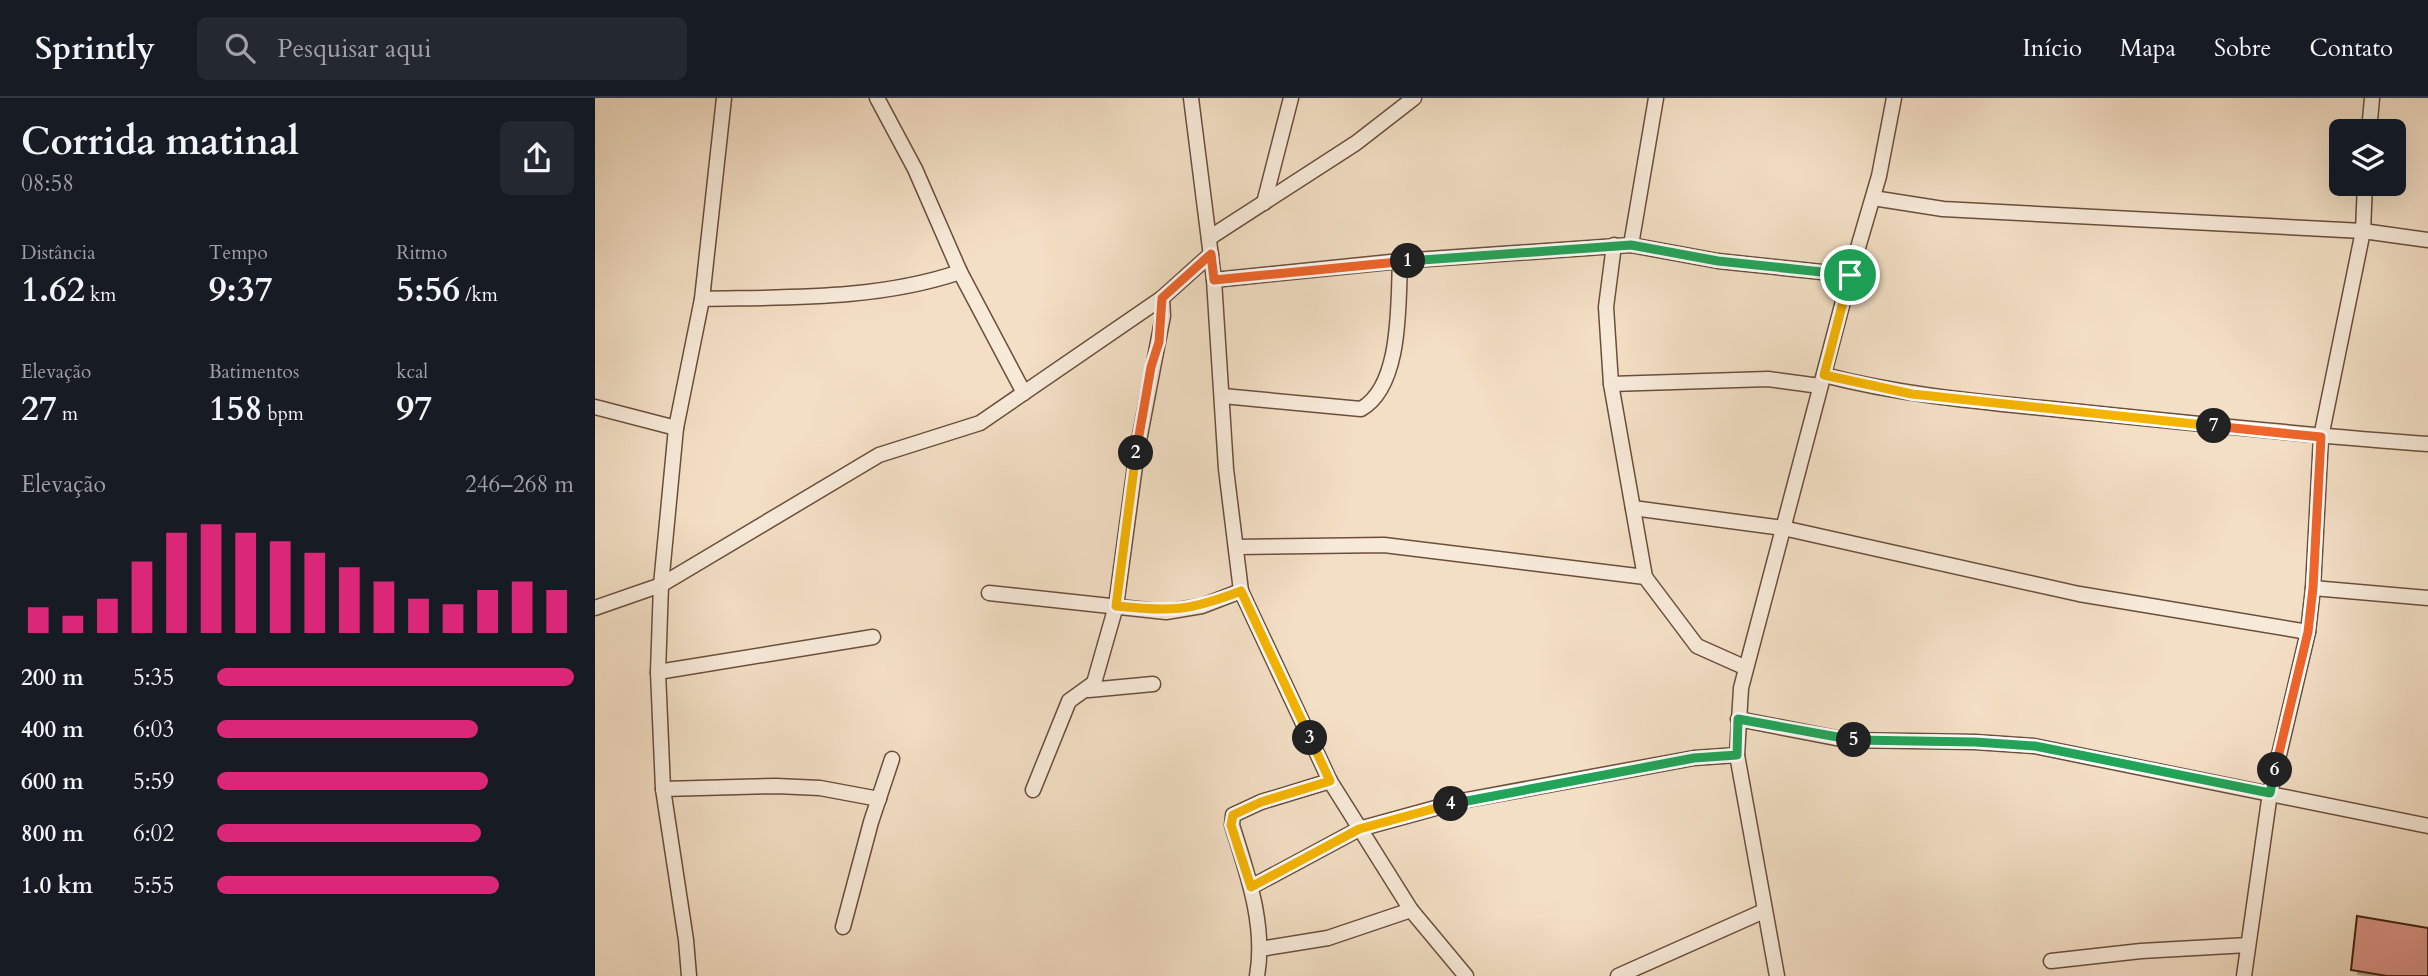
<!DOCTYPE html>
<html lang="pt">
<meta charset="utf-8">
<style>
:root{--surface:#171b24;--page:#242831;--text:#f1f3f6;--muted:#9ea1a6;--line:#363941;--accent:#db2777}
body{margin:0;font-family:Cardo,serif;background:var(--page);color:var(--text);height:100vh;display:flex;flex-direction:column;font-size:26px;white-space:nowrap}
*{box-sizing:border-box;margin:0}
p{font-size:23px;color:var(--muted)}
.icon{flex:none;width:38px;height:38px;fill:none;stroke:currentColor;stroke-width:2;stroke-linecap:round;stroke-linejoin:round}
.map{position:relative;flex:1;overflow:hidden}
.details{display:flex;flex-direction:column;background:var(--surface);width:595px}
.details>*{flex:none}
.fabs{position:absolute;left:1734px;top:21px;display:grid;gap:14px}
.fabs a{display:grid;place-items:center;width:77px;height:77px;border-radius:10px;background:var(--surface);box-shadow:0 7px 28px #0002;font-size:35px}
.pin{position:absolute;display:grid;place-items:center;width:60px;height:60px;color:#fff;margin:-30px;border:4px solid #fff;border-radius:50%;box-shadow:0 2px 7px #0007}
.km{position:absolute;width:35px;height:35px;margin:-18px;border-radius:50%;background:#222;color:#fff;font-size:19px;line-height:35px;text-align:center}
.round{display:grid;place-items:center;flex:none;width:74px;height:74px;border-radius:10px;background:var(--page)}
.head{display:flex;align-items:center;justify-content:space-between;height:119px;padding:0 21px}
h1{font-size:38px;font-weight:700;line-height:52px}
.figures{display:grid;grid-template-columns:repeat(3,1fr);gap:10px;height:119px;padding:7px 21px}
.figures div{display:grid;align-content:center}
.figures b{font-size:35px;font-weight:700}
.figures small{font-size:19px;font-weight:400}
.figures p{font-size:19px}
.chart{height:196px;padding:14px 21px}
.chart p{display:flex;justify-content:space-between}
.chart svg{width:100%;height:126px;margin-top:7px;stroke:var(--accent);stroke-width:6}
ul{padding:0 21px;list-style:none;font-size:23px}
li{display:grid;grid-template-columns:112px 84px 1fr;align-items:center;height:52px}
li i{height:18px;border-radius:9px;background:var(--accent)}
header{display:flex;align-items:center;gap:42px;box-sizing:border-box;height:98px;padding:0 35px;background:var(--surface);border-bottom:2px solid var(--line)}
header strong{font-size:33px}
nav{display:flex;gap:38px;margin-inline-start:auto;font-size:24px}
.search{width:490px;height:63px;background:var(--page);display:flex;align-items:center;gap:18px;box-sizing:border-box;padding:0 24px;border-radius:10px;color:var(--muted);font-size:26px}
main{display:flex;flex:1;min-height:0}
.map>svg:first-child{display:block}
</style>
<header>
<strong>Sprintly</strong>
<div class="search"><svg class="icon" aria-label="search" viewBox="0 0 24 24"><circle cx="10" cy="10" r="6"/><path d="M15 15l6 6"/></svg>Pesquisar aqui</div>
<nav><a>Início</a><a>Mapa</a><a>Sobre</a><a>Contato</a></nav>
</header>
<main>
<section class="details">
<div class="head"><div><h1>Corrida matinal</h1><p>08:58</p></div><a class="round"><svg class="icon" aria-label="share" viewBox="0 0 24 24"><path d="M12 15V3M7 8l5-5 5 5M5 13v7h14v-7"/></svg></a></div>
<div class="figures">
<div><p>Distância</p><b>1.62<small> km</small></b></div>
<div><p>Tempo</p><b>9:37</b></div>
<div><p>Ritmo</p><b>5:56<small> /km</small></b></div>
</div>
<div class="figures">
<div><p>Elevação</p><b>27<small> m</small></b></div>
<div><p>Batimentos</p><b>158<small> bpm</small></b></div>
<div><p>kcal</p><b>97</b></div>
</div>
<div class="chart"><p><span>Elevação</span>246–268 m</p>
<svg viewBox="0 0 160 44" preserveAspectRatio="none"><path d="M5 44V35M15 44V38M25 44V32M35 44V19M45 44V9M55 44V6M65 44V9M75 44V12M85 44V16M95 44V21M105 44V26M115 44V32M125 44V34M135 44V29M145 44V26M155 44V29"/></svg>
</div>
<ul>
<li><b>200 m</b>5:35<i style="width:100%"></i></li>
<li><b>400 m</b>6:03<i style="width:73%"></i></li>
<li><b>600 m</b>5:59<i style="width:76%"></i></li>
<li><b>800 m</b>6:02<i style="width:74%"></i></li>
<li><b>1.0 km</b>5:55<i style="width:79%"></i></li>
</ul>
</section>
<div class="map">
<svg width="1833" height="878" viewBox="0 0 1833 878">
<defs>
<filter id="shadow"><feDropShadow dx="7" dy="4" stdDeviation="0" flood-color="#0004"/></filter>
</defs>
<rect width="100%" height="100%" fill="#f3dfc5"/>
<filter id="stains"><feTurbulence type="fractalNoise" baseFrequency=".00286" numOctaves="4"/><feColorMatrix values="0 0 0 0 .2 0 0 0 0 .09 0 0 0 0 .02 0 0 0 .5 -.17"/></filter>
<radialGradient id="worn" r=".72"><stop offset=".6" stop-color="#630" stop-opacity="0"/><stop offset="1" stop-color="#630" stop-opacity=".3"/></radialGradient>
<polygon fill="#e0968e" stroke="#3e1e0f" stroke-width="2" filter="url(#shadow)" points="1762,818 1833,830 1833,878 1792,878 1756,872"/>
<g fill="none" stroke-linecap="round" stroke-linejoin="round">
<defs>
<g id="street">
<polyline points="282,0 320,71 365,174 429,295"/>
<polyline points="596,0 619,182 631,371 646,493 735,683 816,812 871,878"/>
<polyline points="1774,33 1777,0"/>
<polyline points="1278,100 1348,111 1768,133 1833,142"/>
<polyline points="669,105 696,0"/>
<polyline points="614,140 761,45 819,0"/>
<polyline points="1019,147 1011,209 1016,286 1050,479 1102,548 1149,569"/>
<polyline points="1036,147 1061,0"/>
<polyline points="619,182 805,163 1036,147 1123,163 1255,177"/>
<path d="M107 201C194 199 282 202 365 174"/>
<path d="M1229 277C1313 299 1401 305 1487 314 1603 326 1718 338 1833 346"/>
<polyline points="1016,286 1173,281 1225,288"/>
<path d="M628 298 766 311C807 288 803 205 805 163"/>
<polyline points="0,309 81,330"/>
<polyline points="1038,410 1188,430 1484,496 1713,534"/>
<polyline points="641,449 789,447 1050,479"/>
<polyline points="1718,490 1833,500"/>
<polyline points="394,495 571,514 607,508 646,493"/>
<polyline points="0,510 66,487 284,357 385,325 567,200 616,156"/>
<polyline points="63,574 278,539"/>
<polyline points="494,592 558,586"/>
<polyline points="1143,621 1251,642 1380,644 1439,648 1833,728"/>
<polyline points="68,691 181,688 225,690 284,701"/>
<polyline points="438,692 474,603 499,585 521,508 542,353 568,218 567,200"/>
<polyline points="656,789 764,731 866,703 1099,660 1142,657"/>
<polyline points="248,829 276,724 297,661"/>
<polyline points="665,851 733,840 816,812"/>
<polyline points="1456,863 1546,853 1653,847"/>
<polyline points="94,878 91,842 68,691 63,574 66,487 81,330 107,201 129,0"/>
<path d="M662 878C671 827 652 775 637 727L638 717 666 704 735 683"/>
<polyline points="1023,878 1169,813"/>
<polyline points="1182,878 1142,657 1146,590 1255,177 1284,78 1299,0"/>
<polyline points="1649,878 1675,695 1713,534 1718,490 1726,339 1768,133 1770,86"/>
</g>
</defs>
<use href="#street" stroke="#6b4e3c" stroke-width="17"/>
<use href="#street" stroke="#f7ead9" stroke-width="14"/>
</g>
<g fill="none" stroke-linecap="round" stroke-linejoin="round">
<defs>
<polyline id="split-1" points="813,163 1036,147 1123,163 1255,177"/>
<polyline id="split-2" points="541,355 556,269 564,244 567,200 616,156 619,182 813,163"/>
<path id="split-3" d="M541 355 521 508C576 514 594 513 646 493L715 640"/>
<polyline id="split-4" points="715,640 735,683 666,704 638,717 636,727 656,789 764,731 856,706"/>
<polyline id="split-5" points="856,706 1099,660 1142,657 1143,621 1259,642"/>
<polyline id="split-6" points="1259,642 1380,644 1440,648 1675,695 1680,672"/>
<polyline id="split-7" points="1619,328 1726,339 1718,490 1713,534 1680,672"/>
<polyline id="split-8" points="1255,177 1229,277 1317,296 1619,328"/>
</defs>
<use href="#split-1" stroke="#fff" stroke-width="14"/>
<use href="#split-2" stroke="#fff" stroke-width="14"/>
<use href="#split-3" stroke="#fff" stroke-width="14"/>
<use href="#split-4" stroke="#fff" stroke-width="14"/>
<use href="#split-5" stroke="#fff" stroke-width="14"/>
<use href="#split-6" stroke="#fff" stroke-width="14"/>
<use href="#split-7" stroke="#fff" stroke-width="14"/>
<use href="#split-8" stroke="#fff" stroke-width="14"/>
<use href="#split-1" stroke="#22a559" stroke-width="9"/>
<use href="#split-2" stroke="#f0652b" stroke-width="9"/>
<use href="#split-3" stroke="#f5b400" stroke-width="9"/>
<use href="#split-4" stroke="#f5b400" stroke-width="9"/>
<use href="#split-5" stroke="#22a559" stroke-width="9"/>
<use href="#split-6" stroke="#22a559" stroke-width="9"/>
<use href="#split-7" stroke="#f0652b" stroke-width="9"/>
<use href="#split-8" stroke="#f5b400" stroke-width="9"/>
</g>
<rect width="100%" height="100%" filter="url(#stains)"/>
<rect width="100%" height="100%" fill="url(#worn)"/>
</svg>
<div class="fabs">
<a><svg class="icon" aria-label="layers" viewBox="0 0 24 24"><path d="M12 4l9 5-9 5-9-5zM3 14l9 5 9-5"/></svg></a>
</div>
<div class="pin" style="left:1255px;top:177px;background:#1e9e55"><svg class="icon" aria-label="arrive" viewBox="0 0 24 24"><path d="M6 21V4h12l-3 4 3 4H6"/></svg></div>
<b class="km" style="left:813px;top:163px">1</b>
<b class="km" style="left:541px;top:355px">2</b>
<b class="km" style="left:715px;top:640px">3</b>
<b class="km" style="left:856px;top:706px">4</b>
<b class="km" style="left:1259px;top:642px">5</b>
<b class="km" style="left:1680px;top:672px">6</b>
<b class="km" style="left:1619px;top:328px">7</b>
</div>
</main>
